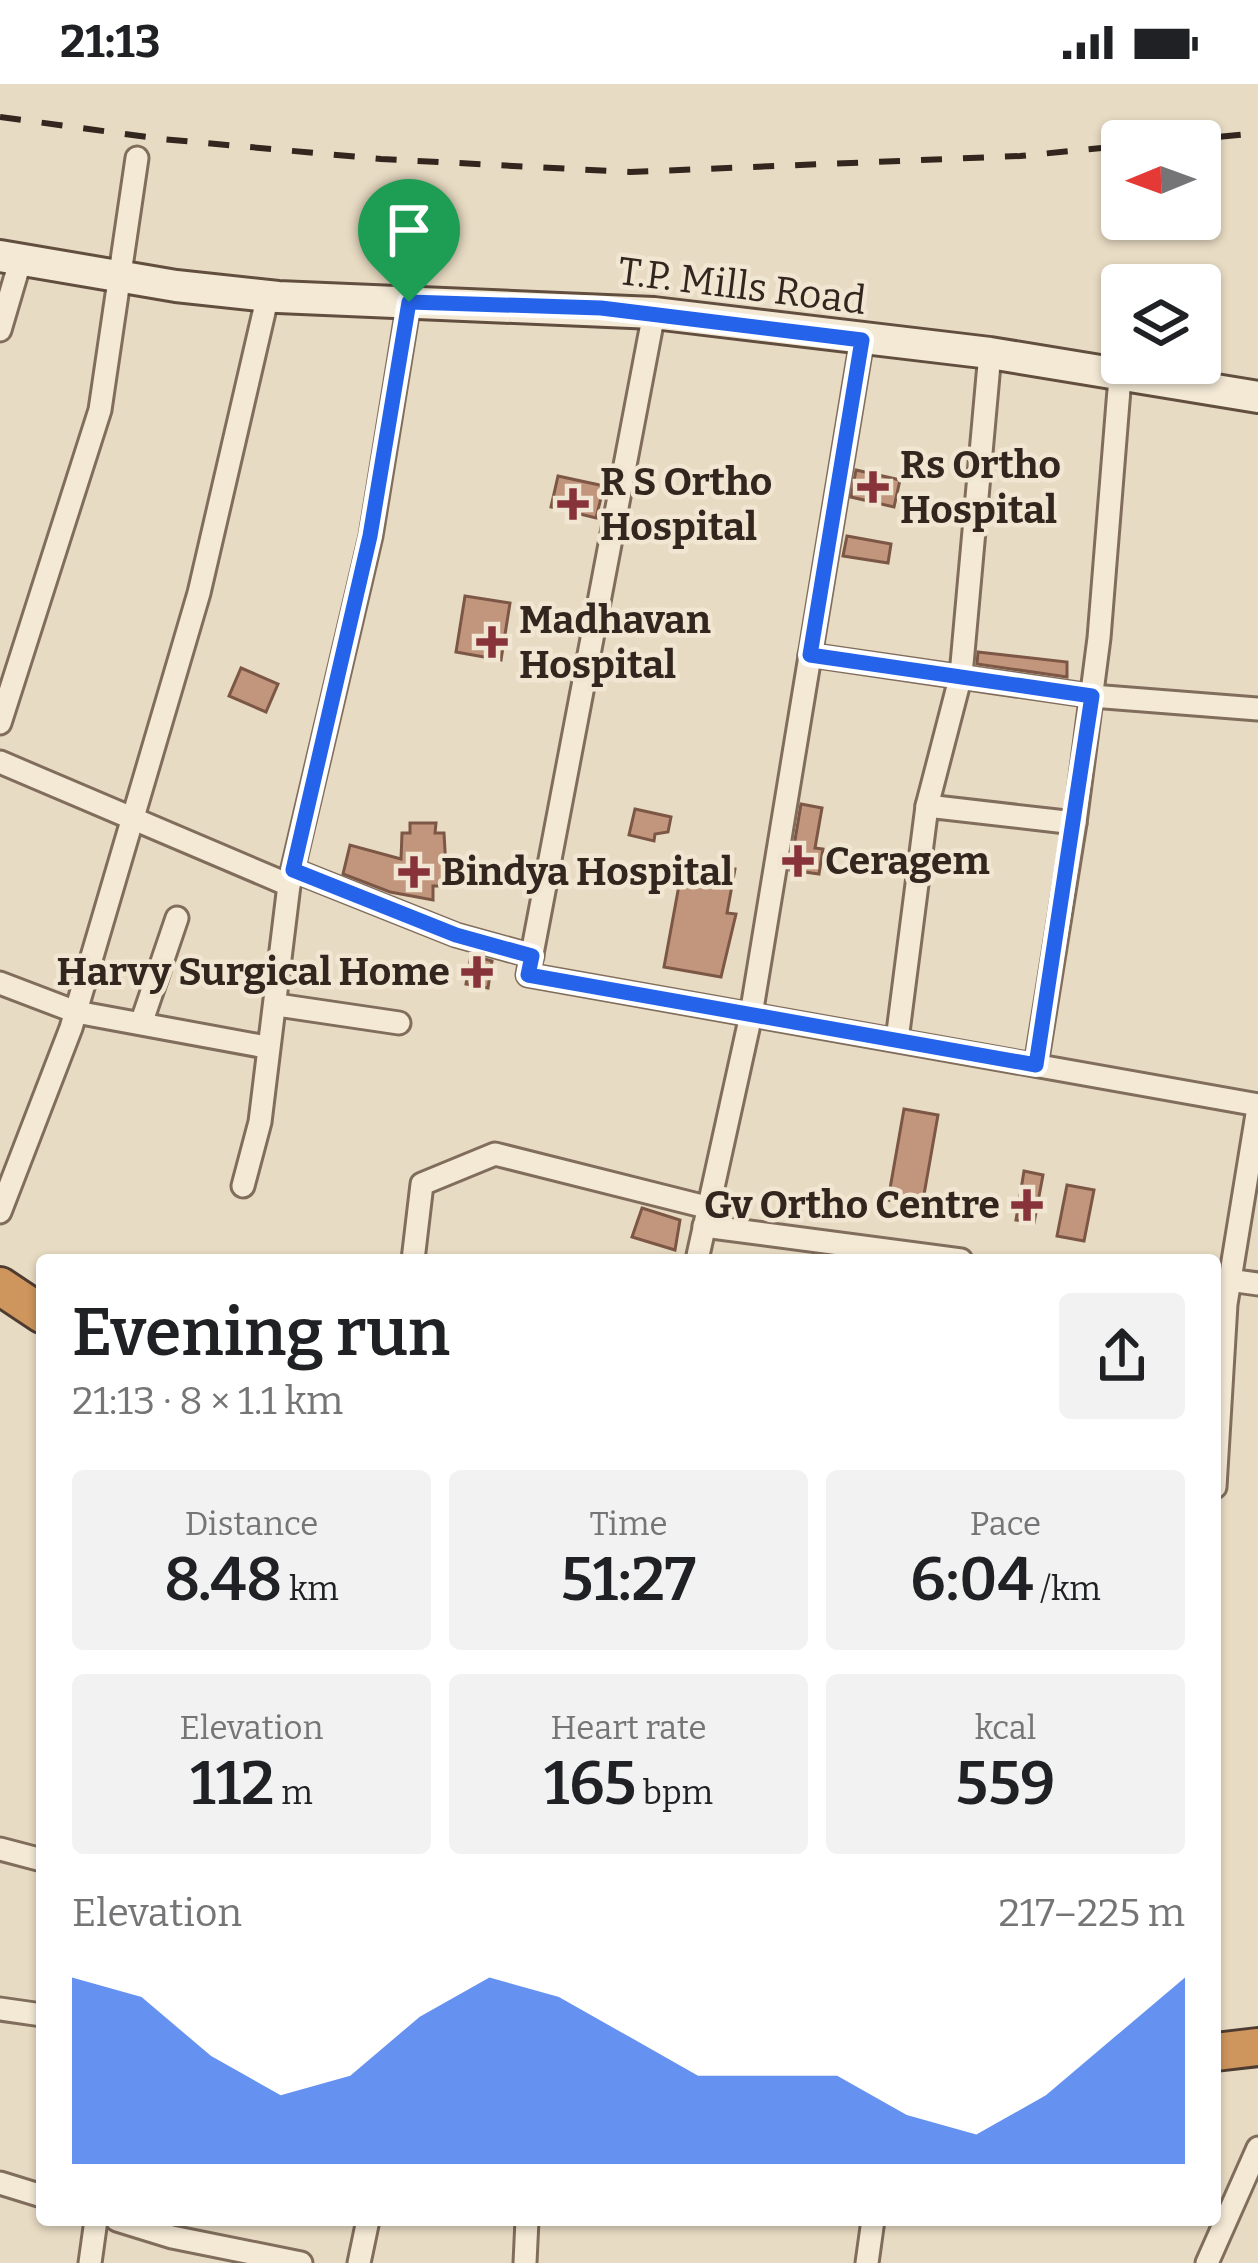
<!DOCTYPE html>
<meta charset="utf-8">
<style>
:root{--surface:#fff;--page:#f2f2f2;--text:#202124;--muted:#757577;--accent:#2563eb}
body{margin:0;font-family:Bitter,serif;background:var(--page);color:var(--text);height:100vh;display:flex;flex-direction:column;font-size:45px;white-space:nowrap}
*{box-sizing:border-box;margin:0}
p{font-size:39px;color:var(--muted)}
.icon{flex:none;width:66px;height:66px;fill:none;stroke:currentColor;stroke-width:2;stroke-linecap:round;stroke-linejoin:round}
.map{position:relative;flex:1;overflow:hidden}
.panel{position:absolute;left:36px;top:1170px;width:1185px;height:972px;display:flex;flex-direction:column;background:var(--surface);border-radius:12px;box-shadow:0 3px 9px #0004}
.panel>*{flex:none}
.needle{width:78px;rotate:269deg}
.buttons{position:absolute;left:1101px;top:36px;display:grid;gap:24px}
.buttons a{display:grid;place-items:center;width:120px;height:120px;border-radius:12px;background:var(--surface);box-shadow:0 3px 9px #0004;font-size:60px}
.pin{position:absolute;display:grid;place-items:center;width:102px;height:102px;color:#fff;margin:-123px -51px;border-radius:50% 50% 50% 0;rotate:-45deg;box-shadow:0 0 12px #0007}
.pin .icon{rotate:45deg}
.round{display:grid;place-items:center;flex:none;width:126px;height:126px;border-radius:12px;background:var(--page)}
.summary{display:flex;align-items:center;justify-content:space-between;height:204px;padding:0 36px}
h1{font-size:66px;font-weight:600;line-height:90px}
.stats{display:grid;grid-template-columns:repeat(3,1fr);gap:18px;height:204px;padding:12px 36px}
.stats div{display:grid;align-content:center;border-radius:12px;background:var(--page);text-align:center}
.stats b{font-size:60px;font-weight:600}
.stats small{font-size:33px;font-weight:400}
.stats p{font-size:33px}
.chart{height:336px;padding:24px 36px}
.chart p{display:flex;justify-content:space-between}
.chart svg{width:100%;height:216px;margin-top:12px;fill:var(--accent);opacity:.7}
.status{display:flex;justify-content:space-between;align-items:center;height:84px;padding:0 60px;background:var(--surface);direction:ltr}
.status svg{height:33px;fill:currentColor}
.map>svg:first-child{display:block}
</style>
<div class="status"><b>21:13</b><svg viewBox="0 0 49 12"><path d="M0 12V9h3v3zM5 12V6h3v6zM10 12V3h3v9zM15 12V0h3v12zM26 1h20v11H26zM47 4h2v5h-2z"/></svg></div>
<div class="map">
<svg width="1258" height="2179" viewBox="0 0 1258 2179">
<rect width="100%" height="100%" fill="#e8dbc3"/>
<g fill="#c2967d" stroke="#7c5745" stroke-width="3">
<polygon points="856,386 900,396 894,423 851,413"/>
<polygon points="558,392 604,402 596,434 551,423"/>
<polygon points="847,452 891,460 888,479 843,472"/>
<polygon points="465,512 510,519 501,576 456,568"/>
<polygon points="978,568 1067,578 1067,593 977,580"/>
<polygon points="241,584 278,600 266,628 229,612"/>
<polygon points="801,720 822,724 815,764 823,765 819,790 790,786"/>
<polygon points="635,725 671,733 668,748 655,750 654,757 629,751"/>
<polygon points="410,739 436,739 435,749 444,749 447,802 433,802 433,816 390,808 343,790 350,761 401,775 402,749 410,749"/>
<polygon points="708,780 735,785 727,829 736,830 721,893 664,883 682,785 706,790"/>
<polygon points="471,871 492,877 488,904 466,900"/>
<polygon points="904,1025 938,1031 922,1122 888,1116"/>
<polygon points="1024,1087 1043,1091 1034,1139 1016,1136"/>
<polygon points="1067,1101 1094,1106 1084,1157 1057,1152"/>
<polygon points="642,1124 680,1136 675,1166 632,1153"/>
</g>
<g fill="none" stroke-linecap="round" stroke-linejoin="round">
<defs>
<g id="street">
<polyline points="654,229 528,891 1258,1021"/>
<polyline points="0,246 20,178"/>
<polyline points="810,571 1092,612 1258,625"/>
<polyline points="0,639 100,326 137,74"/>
<polyline points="0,678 289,801 371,452 409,218"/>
<polyline points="927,722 961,591 990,269"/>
<polyline points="1075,739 1099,554 1120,293"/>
<polyline points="293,786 456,851 532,872"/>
<polyline points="0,899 76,928 266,963"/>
<polyline points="277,921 399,939"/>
<polyline points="142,937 177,834"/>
<polyline points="897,956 927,722 1075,739 1036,981"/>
<polyline points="243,1102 260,1038 289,801"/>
<polyline points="0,1128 71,944 199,509 268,211"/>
<polyline points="704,1142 961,1176"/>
<polyline points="413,1176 422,1100 495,1070 710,1124"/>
<polyline points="697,1176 751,931 862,256"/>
<polyline points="1229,1196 1258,1200"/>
<polyline points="1215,1403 1226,1220 1258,1024"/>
<polyline points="0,1765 42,1776"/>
<polyline points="0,1925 42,1931"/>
<polyline points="0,2099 42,2112"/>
<polyline points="117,2136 172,2153 301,2179"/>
<polyline points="90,2179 96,2136"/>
<polyline points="359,2179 368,2136"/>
<polyline points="525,2179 527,2136"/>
<polyline points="867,2179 873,2136"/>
<polyline points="1207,2179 1258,2064"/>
</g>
<polyline id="secondary" points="0,172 176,202 278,213 654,229 990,269 1258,313"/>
<g id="highway">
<polyline points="0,1202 42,1230"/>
<polyline points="1215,1968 1258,1963"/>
</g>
</defs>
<use href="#street" stroke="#806d5c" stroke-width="27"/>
<use href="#secondary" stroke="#624e3f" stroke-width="36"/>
<use href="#highway" stroke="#4e3c30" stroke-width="42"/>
<use href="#street" stroke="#f4e9d5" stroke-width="21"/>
<use href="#secondary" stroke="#f4e9d5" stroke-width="30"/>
<use href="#highway" stroke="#ce955d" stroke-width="36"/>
<g stroke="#32261e" stroke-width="6" stroke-dasharray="21 21" stroke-linecap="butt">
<polyline points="0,33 162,55 381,75 630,88 1020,72 1122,62"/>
<polyline points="1178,57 1258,49"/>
</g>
</g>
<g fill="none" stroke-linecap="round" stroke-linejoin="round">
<defs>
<polygon id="route" points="409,218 601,224 862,256 810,571 1092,612 1036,981 528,891 532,872 456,851 293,786 370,452"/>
</defs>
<use href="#route" stroke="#fff" stroke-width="24"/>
<use href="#route" stroke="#2563eb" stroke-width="15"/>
</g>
<g fill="#873339" stroke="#f0e6d2" stroke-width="4.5">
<path d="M867 385h12v12h12v12h-12v12h-12v-12h-12v-12h12z"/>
<path d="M567 402h12v12h12v12h-12v12h-12v-12h-12v-12h12z"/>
<path d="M486 540h12v12h12v12h-12v12h-12v-12h-12v-12h12z"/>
<path d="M792 759h12v12h12v12h-12v12h-12v-12h-12v-12h12z"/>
<path d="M408 770h12v12h12v12h-12v12h-12v-12h-12v-12h12z"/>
<path d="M471 870h12v12h12v12h-12v12h-12v-12h-12v-12h12z"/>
<path d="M1021 1103h12v12h12v12h-12v12h-12v-12h-12v-12h12z"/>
</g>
<g text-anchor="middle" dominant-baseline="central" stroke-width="9" stroke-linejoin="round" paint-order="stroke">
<g font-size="39" fill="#32261e" stroke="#f0e6d2">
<text transform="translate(742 202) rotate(7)">T.P. Mills Road</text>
</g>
<g font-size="39" font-weight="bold" fill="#32261e" stroke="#f0e6d2" text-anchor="start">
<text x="900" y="381">Rs Ortho<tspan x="900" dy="45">Hospital</tspan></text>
<text x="600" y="398">R S Ortho<tspan x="600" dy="45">Hospital</tspan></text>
<text x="519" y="536">Madhavan<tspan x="519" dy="45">Hospital</tspan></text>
<text x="825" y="777">Ceragem</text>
<text x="441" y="788">Bindya Hospital</text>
<text x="450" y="888" text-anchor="end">Harvy Surgical Home</text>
<text x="1000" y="1121" text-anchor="end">Gv Ortho Centre</text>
</g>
</g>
</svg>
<div class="buttons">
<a><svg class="needle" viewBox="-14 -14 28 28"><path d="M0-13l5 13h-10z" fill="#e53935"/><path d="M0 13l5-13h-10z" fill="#757577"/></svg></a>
<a><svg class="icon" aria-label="layers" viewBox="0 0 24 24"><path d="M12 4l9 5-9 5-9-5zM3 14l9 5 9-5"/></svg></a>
</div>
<div class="pin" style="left:409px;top:218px;background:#1e9e55"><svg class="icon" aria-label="arrive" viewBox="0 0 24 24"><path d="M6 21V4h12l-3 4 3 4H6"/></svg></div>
<section class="panel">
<div class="summary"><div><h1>Evening run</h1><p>21:13 · 8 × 1.1 km</p></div><a class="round"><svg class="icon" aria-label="share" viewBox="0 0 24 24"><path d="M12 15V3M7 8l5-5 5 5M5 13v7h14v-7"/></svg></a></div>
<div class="stats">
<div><p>Distance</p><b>8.48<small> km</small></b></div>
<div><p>Time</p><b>51:27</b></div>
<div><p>Pace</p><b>6:04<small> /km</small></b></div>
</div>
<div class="stats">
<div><p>Elevation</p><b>112<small> m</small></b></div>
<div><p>Heart rate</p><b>165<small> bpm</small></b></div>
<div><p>kcal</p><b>559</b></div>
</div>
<div class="chart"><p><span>Elevation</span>217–225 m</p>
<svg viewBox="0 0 160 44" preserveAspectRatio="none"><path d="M0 44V6L10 10L20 22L30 30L40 26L50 14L60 6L70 10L80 18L90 26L100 26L110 26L120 34L130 38L140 30L150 18L160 6V44z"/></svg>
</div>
</section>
</div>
